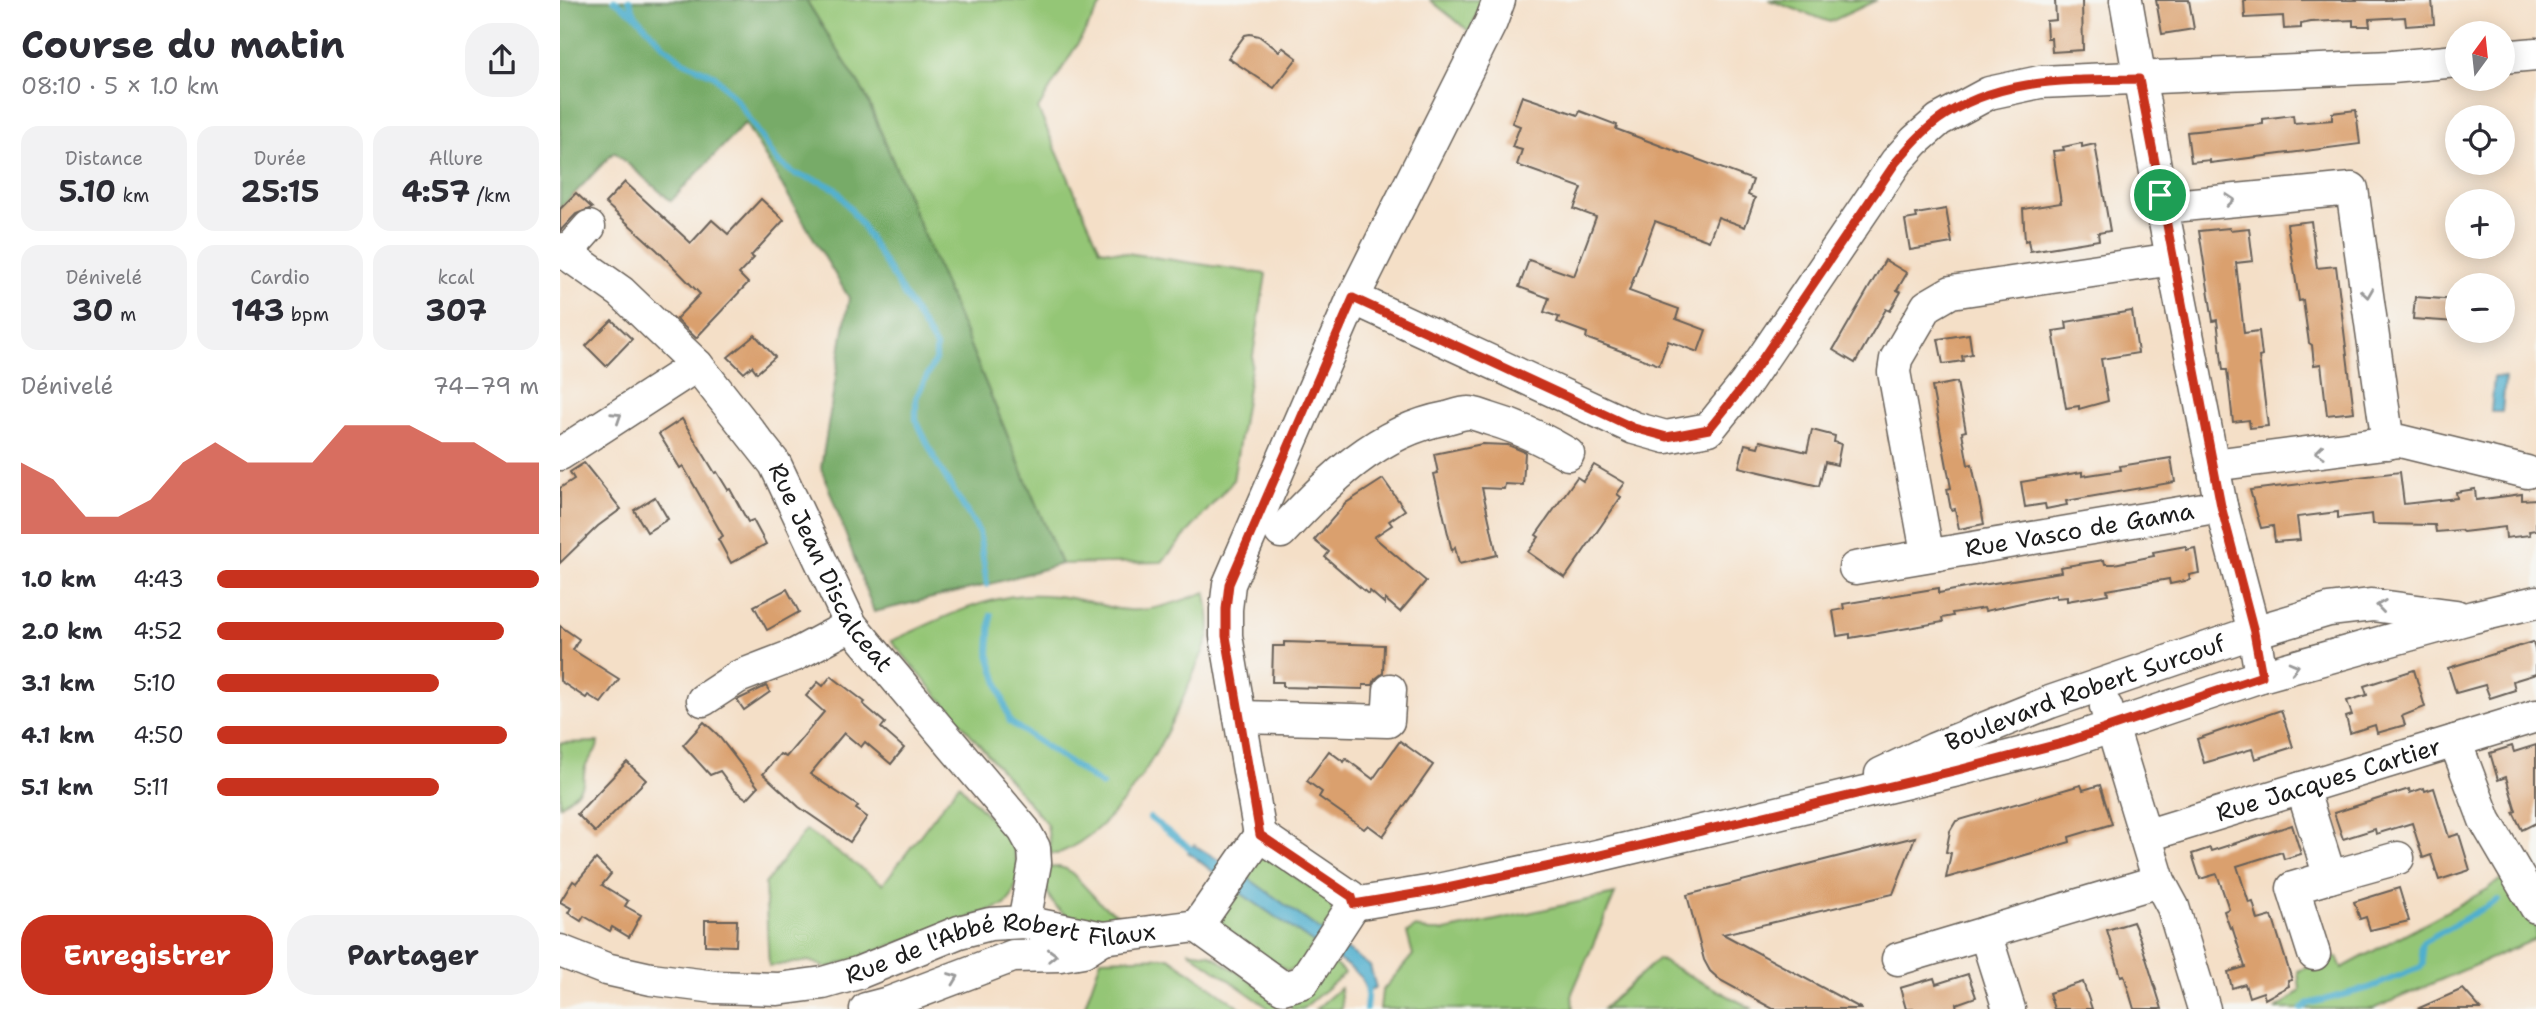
<!DOCTYPE html>
<html lang="fr">
<meta charset="utf-8">
<style>
:root{--surface:#fff;--page:#f2f2f3;--text:#2b2b33;--muted:#7c7c81;--accent:#c8321e}
body{margin:0;font-family:"Shantell Sans",sans-serif;background:var(--page);color:var(--text);height:100vh;display:flex;flex-direction:column;font-size:26px;white-space:nowrap}
*{box-sizing:border-box;margin:0}
p{font-size:23px;color:var(--muted)}
.icon{flex:none;width:38px;height:38px;fill:none;stroke:currentColor;stroke-width:2;stroke-linecap:round;stroke-linejoin:round}
.map{position:relative;flex:1;overflow:hidden}
.side{display:flex;flex-direction:column;background:var(--surface);width:560px}
.side>*{flex:none}
.needle{width:46px;rotate:15deg}
.fabs{position:absolute;left:1885px;top:21px;display:grid;gap:14px}
.fabs a{display:grid;place-items:center;width:70px;height:70px;border-radius:50%;background:var(--surface);box-shadow:0 4px 18px #0003;font-size:35px}
.pin{position:absolute;display:grid;place-items:center;width:60px;height:60px;color:#fff;margin:-30px;border:4px solid #fff;border-radius:50%;box-shadow:0 2px 7px #0007}
.round{display:grid;place-items:center;flex:none;width:74px;height:74px;border-radius:28px;background:var(--page)}
.headline{display:flex;align-items:center;justify-content:space-between;height:119px;padding:0 21px}
h1{font-size:38px;font-weight:700;line-height:52px}
.stats{display:grid;grid-template-columns:repeat(3,1fr);gap:10px;height:119px;padding:7px 21px}
.stats div{display:grid;align-content:center;border-radius:18px;background:var(--page);text-align:center}
.stats b{font-size:30px;font-weight:700}
.stats small{font-size:19px;font-weight:400}
.stats p{font-size:19px}
.chart{height:196px;padding:14px 21px}
.chart p{display:flex;justify-content:space-between}
.chart svg{width:100%;height:126px;margin-top:7px;fill:var(--accent);opacity:.7}
.action{display:flex;gap:14px;margin-top:auto;padding:14px 21px}
.action a{flex:1;height:80px;border-radius:28px;background:var(--accent);color:#fff;font-size:28px;font-weight:700;line-height:80px;text-align:center}
.action a+a{background:var(--page);color:var(--text)}
ul{padding:0 21px;list-style:none;font-size:23px}
li{display:grid;grid-template-columns:112px 84px 1fr;align-items:center;height:52px}
li i{height:18px;border-radius:9px;background:var(--accent)}
main{display:flex;flex:1;min-height:0}
.map>svg:first-child{display:block}
</style>
<main>
<section class="side">
<div class="headline"><div><h1>Course du matin</h1><p>08:10 · 5 × 1.0 km</p></div><a class="round"><svg class="icon" aria-label="share" viewBox="0 0 24 24"><path d="M12 15V3M7 8l5-5 5 5M5 13v7h14v-7"/></svg></a></div>
<div class="stats">
<div><p>Distance</p><b>5.10<small> km</small></b></div>
<div><p>Durée</p><b>25:15</b></div>
<div><p>Allure</p><b>4:57<small> /km</small></b></div>
</div>
<div class="stats">
<div><p>Dénivelé</p><b>30<small> m</small></b></div>
<div><p>Cardio</p><b>143<small> bpm</small></b></div>
<div><p>kcal</p><b>307</b></div>
</div>
<div class="chart"><p><span>Dénivelé</span>74–79 m</p>
<svg viewBox="0 0 160 44" preserveAspectRatio="none"><path d="M0 44V19L10 25L20 38L30 38L40 32L50 19L60 12L70 19L80 19L90 19L100 6L110 6L120 6L130 12L140 12L150 19L160 19V44z"/></svg>
</div>
<ul>
<li><b>1.0 km</b>4:43<i style="width:100%"></i></li>
<li><b>2.0 km</b>4:52<i style="width:89%"></i></li>
<li><b>3.1 km</b>5:10<i style="width:69%"></i></li>
<li><b>4.1 km</b>4:50<i style="width:90%"></i></li>
<li><b>5.1 km</b>5:11<i style="width:69%"></i></li>
</ul>
<div class="action"><a>Enregistrer</a><a>Partager</a></div>
</section>
<div class="map">
<svg width="1976" height="1009" viewBox="0 0 1976 1009">
<rect width="100%" height="100%" fill="#f6f6f2"/>
<filter id="ink" filterUnits="userSpaceOnUse"><feTurbulence type="fractalNoise" baseFrequency=".0143" numOctaves="2"/><feDisplacementMap in="SourceGraphic" scale="14" xChannelSelector="R" yChannelSelector="G"/><feConvolveMatrix kernelMatrix="1 2 1 2 8 2 1 2 1" color-interpolation-filters="sRGB"/></filter>
<filter id="wash" filterUnits="userSpaceOnUse"><feTurbulence type="fractalNoise" baseFrequency=".00686" numOctaves="4" result="noise"/><feDisplacementMap in="SourceGraphic" scale="28" xChannelSelector="R" yChannelSelector="G"/><feGaussianBlur stdDeviation="1.57" result="paint"/><feColorMatrix in="noise" values="0 0 0 0 0 0 0 0 0 0 0 0 0 0 0 0 0 1.4 0 .05"/><feComposite in="paint" operator="in"/></filter>
<g filter="url(#wash)">
<rect width="100%" height="100%" fill="#f4dfc7"/>
<g fill="#94c676" stroke="#587149" stroke-width="2">
<polygon points="246,0 544,0 478,109 540,249 706,274 673,481 602,562 501,564 305,94"/>
<polygon points="870,0 923,0 910,32"/>
<polygon points="1209,0 1317,0 1270,22"/>
<path d="M646 592C647 605 652 623 649 635 646 648 638 662 633 675 607 737 564 828 497 854H491L487 824 331 641C373 623 416 599 463 595 482 594 503 596 521 600 534 602 545 607 558 609 588 614 618 602 646 592Z"/>
<polygon points="38,742 37,748 25,767 23,783 18,791 0,806 0,743"/>
<polygon points="399,784 452,843 457,865 462,867 452,896 445,905 268,968 249,961 209,966 205,884 246,830 323,884"/>
<polygon points="701,853 779,907 762,932 685,876"/>
<path d="M499 867 506 869 513 874 541 904 571 923C526 926 484 923 484 868Z"/>
<polygon points="1976,870 1976,939 1813,1009 1715,1009 1726,1003 1740,990 1738,971 1777,957 1782,968 1928,889 1941,879"/>
<polygon points="676,890 754,943 738,968 727,971 660,925 658,921"/>
<polygon points="1055,894 1012,993 1013,1009 820,1009 822,991 853,955 847,933 856,927 869,931 885,931"/>
<polygon points="628,951 650,954 721,1001 725,1009 710,1009"/>
<polygon points="609,957 682,1009 524,1008 541,959"/>
<polygon points="1098,959 1193,1009 1043,1009"/>
<polygon points="772,962 785,973 746,1006 742,1009 732,1009 727,1000"/>
<polygon points="780,988 782,1009 756,1009"/>
</g>
<polygon fill="#77ab67" stroke="#4a6442" stroke-width="2" points="0,0 246,0 305,94 501,564 427,585 314,612 261,467 289,298 185,123 111,201 54,152 0,209"/>
<g fill="#50afce" stroke="#366675" stroke-width="2">
<polygon points="1934,377 1945,378 1942,412 1931,412"/>
<polygon points="634,845 685,876 810,966 816,988 806,990 800,976 789,967 676,890 628,852"/>
</g>
<g fill="none" stroke-linecap="round" stroke-linejoin="round">
<g stroke="#50afce" stroke-width="6">
<polyline points="54,0 75,15"/>
<polyline points="69,0 76,16 104,46 123,61 155,76 179,103 217,161 235,174 262,182 276,189 299,221 376,347 376,358 356,398 356,420 378,465 419,532 427,585"/>
<polyline points="431,615 429,654 450,722 542,785"/>
<polyline points="590,818 636,853"/>
<polyline points="806,1009 808,988 806,981"/>
<polyline points="1742,1009 1748,1004 1809,988 1861,967 1863,963 1861,947 1863,942 1938,900"/>
</g>
</g>
<g id="blocks">
<g fill="#daa06e">
<polygon points="1495,0 1522,0 1523,50 1492,52 1491,38 1487,38 1486,21 1496,20"/>
<polygon points="1596,0 1629,0 1634,29 1602,34"/>
<polygon points="1684,0 1872,0 1874,24 1846,26 1845,17 1809,19 1810,26 1793,26 1793,20 1751,22 1741,24 1741,28 1724,29 1723,16 1685,18"/>
<polygon points="690,34 699,36 719,51 722,47 737,58 714,88 668,58 685,35"/>
<polygon points="962,96 1018,115 1020,111 1057,125 1056,129 1193,180 1188,195 1195,198 1185,227 1158,217 1149,241 1095,221 1069,291 1119,309 1116,319 1146,330 1138,352 1108,341 1099,365 1026,338 1027,333 997,322 999,317 984,312 989,298 959,287 969,260 1014,276 1036,217 1014,209 1022,188 957,165 962,150 952,147 960,126 952,123"/>
<polygon points="1796,110 1800,144 1650,163 1650,160 1631,162 1627,132 1703,124 1703,119 1733,115 1734,123 1772,120 1772,113"/>
<polygon points="1522,143 1522,147 1535,144 1550,231 1538,233 1539,240 1470,251 1468,240 1465,241 1463,209 1501,203 1493,151 1504,150 1503,147"/>
<polygon points="65,182 131,243 152,220 168,234 201,199 224,220 191,256 194,258 179,274 188,283 136,338 116,319 140,294 97,250 45,203"/>
<polygon points="16,193 32,208 16,214 0,231 0,209"/>
<polygon points="1386,209 1392,243 1350,250 1345,220 1357,218 1356,214"/>
<polygon points="1751,221 1757,268 1776,266 1794,412 1767,415 1761,364 1754,365 1752,345 1749,343 1743,300 1739,301 1727,224"/>
<polygon points="1669,228 1670,230 1689,228 1693,261 1676,263 1684,333 1699,331 1702,356 1699,357 1708,426 1690,428 1689,420 1673,422 1667,370 1663,370 1657,320 1653,321 1639,231"/>
<polygon points="1325,260 1347,273 1337,290 1341,292 1330,311 1326,309 1295,363 1273,350"/>
<polygon points="1855,297 1897,300 1897,322 1853,319"/>
<polygon points="1572,311 1578,353 1541,359 1548,401 1519,409 1519,406 1506,408 1493,331 1507,329 1506,322"/>
<polygon points="52,320 72,339 46,366 26,346"/>
<polygon points="1409,334 1412,354 1402,356 1403,361 1383,364 1378,339"/>
<polygon points="195,335 215,357 197,373 192,366 184,373 168,357"/>
<polygon points="1397,382 1406,431 1402,432 1408,465 1412,464 1424,524 1399,529 1395,509 1391,510 1387,489 1391,488 1372,387"/>
<polygon points="122,419 155,473 157,472 168,490 170,489 188,522 193,520 206,544 171,563 158,539 163,536 123,466 120,468 99,434"/>
<polygon points="1252,430 1275,436 1274,442 1281,444 1277,465 1265,462 1259,486 1179,467 1185,444 1198,447 1200,441 1247,452"/>
<polygon points="922,444 948,445 965,452 963,485 945,484 944,489 922,488 937,555 899,564 895,547 892,551 874,474 878,473 874,454"/>
<polygon points="1611,458 1615,482 1506,501 1507,505 1496,507 1486,509 1485,504 1465,507 1461,482 1522,472 1522,476 1561,470 1560,466"/>
<polygon points="24,463 61,509 38,526 0,563 0,488 14,479 10,472"/>
<polygon points="1034,465 1065,483 1057,494 1061,497 1005,578 968,552 979,537 976,535 1017,477 1023,481"/>
<polygon points="1840,472 1844,504 1897,498 1896,492 1915,489 1916,500 1962,494 1962,500 1976,499 1976,530 1969,531 1970,535 1946,538 1945,527 1903,532 1900,530 1876,532 1875,525 1813,524 1812,514 1778,518 1778,512 1737,517 1740,540 1715,542 1713,526 1701,528 1690,490"/>
<polygon points="823,479 845,510 829,521 832,525 814,537 866,581 840,612 825,599 825,604 810,591 808,594 765,557 769,552 754,540 786,503"/>
<polygon points="95,497 108,519 87,532 74,510"/>
<polygon points="1626,546 1626,550 1635,548 1639,573 1629,575 1630,580 1610,584 1609,579 1547,590 1548,594 1507,601 1507,597 1496,598 1496,595 1425,611 1424,608 1392,613 1393,616 1382,618 1383,622 1290,638 1290,634 1277,636 1273,611 1284,609 1283,604 1379,588 1379,593 1410,587 1501,572 1500,567 1544,560 1545,564 1554,564 1594,556 1593,552"/>
<polygon points="227,589 239,612 207,630 194,606"/>
<polygon points="0,626 19,639 13,650 59,679 41,703 28,695 26,698 0,681"/>
<polygon points="724,642 824,645 823,673 815,679 813,685 803,685 803,689 723,687 723,682 712,682 713,646 724,646"/>
<polygon points="1973,642 1976,653 1976,674 1953,681 1955,690 1930,698 1925,685 1896,693 1888,668"/>
<polygon points="1854,670 1865,707 1842,716 1845,725 1817,733 1815,725 1790,733 1786,717 1792,715 1787,701 1807,695 1804,686"/>
<polygon points="271,676 305,702 303,704 325,723 321,728 344,748 331,764 305,742 301,747 284,733 250,774 298,806 296,809 307,817 290,842 239,807 203,774 220,754 226,757 264,712 246,696 258,682 263,686"/>
<polygon points="206,686 210,692 184,710 177,700"/>
<polygon points="1721,710 1733,747 1695,759 1692,749 1644,763 1637,739"/>
<polygon points="144,722 157,734 198,787 187,799 174,790 160,771 150,775 123,745"/>
<polygon points="840,741 873,765 823,836 808,825 804,829 789,818 759,797 762,792 747,781 769,751 784,762 786,759 813,779"/>
<polygon points="1976,745 1976,823 1962,830 1953,812 1956,811 1946,777 1938,780 1930,753 1952,746 1954,752"/>
<polygon points="67,762 86,780 35,832 17,814"/>
<polygon points="1521,785 1523,790 1540,785 1552,824 1509,837 1510,842 1386,878 1391,853 1386,852 1390,831 1396,821"/>
<polygon points="1864,788 1865,791 1874,788 1889,837 1899,834 1910,870 1879,880 1871,855 1863,858 1852,823 1816,834 1815,829 1783,839 1774,813 1849,789 1850,793"/>
<polygon points="1732,825 1741,854 1724,859 1722,852 1677,866 1689,903 1693,902 1698,920 1712,916 1732,980 1728,981 1729,986 1705,999 1703,992 1689,997 1685,984 1672,988 1668,972 1685,967 1672,927 1670,928 1664,911 1669,909 1657,874 1640,879 1632,854 1650,848 1651,851"/>
<polygon points="1355,837 1333,894 1163,934 1302,1009 1213,1009 1160,980 1150,971 1144,960 1127,895"/>
<polygon points="36,859 51,874 42,885 68,901 65,906 81,915 69,937 52,927 50,931 24,916 21,921 8,913 11,908 0,902 13,881 16,883"/>
<polygon points="1839,888 1849,921 1810,930 1806,917 1800,919 1794,902"/>
<polygon points="145,920 177,920 176,946 145,945"/>
<polygon points="1573,922 1579,936 1602,1009 1574,1009 1564,975 1561,976 1547,930"/>
<polygon points="1408,974 1416,997 1396,1004 1397,1009 1346,1009 1340,988 1374,978 1376,984"/>
<polygon points="1523,982 1532,1009 1494,1009 1489,993"/>
<polygon points="1903,989 1921,1009 1857,1009"/>
</g>
</g>
</g>
<g filter="url(#ink)">
<use href="#blocks" fill-opacity="0" stroke="#686058" stroke-width="2"/>
<g fill="none" stroke-linecap="round" stroke-linejoin="round">
<defs>
<g id="minor">
<polyline points="1566,0 1602,207 1661,506 1694,632 1701,676"/>
<polyline points="1942,57 1976,54"/>
<polyline points="1602,207 1792,189 1828,443"/>
<path id="s1" d="M0 249 61 292 137 365 215 464 291 625 464 830 474 848 475 863 464 922"/>
<polyline points="6,253 29,227"/>
<path id="s2" d="M1613 259 1391 292 1367 306 1336 359 1334 372 1366 547 1378 554 1661 506"/>
<polyline points="793,298 1074,428 1106,437 1149,429 1186,383 1336,162 1355,141 1379,120 1429,93 1480,82 1832,67 1897,61"/>
<polyline points="0,454 137,365"/>
<polyline points="1653,465 1840,441 1967,472"/>
<path d="M721 532C768 481 817 431 887 418 894 416 902 413 909 413 915 413 923 417 930 419 958 427 983 439 1008 454"/>
<polyline points="1295,568 1378,554"/>
<polyline points="143,700 178,677 235,655 291,625"/>
<polyline points="1546,707 1599,881 1613,907 1644,1009"/>
<polyline points="680,717 828,721 830,690"/>
<polyline points="1895,741 1976,716"/>
<path id="s3" d="M1321 774 1374 749 1490 702 1694 632 1769 610 1812 605 1896 616"/>
<polyline points="1742,788 1770,877 1838,858"/>
<polyline points="700,835 666,636 666,609 669,584 793,298 931,22 939,0"/>
<polyline points="700,835 791,897 794,904"/>
<path id="s4" d="M1585 836 1895 741 1925 820 1976 907"/>
<polyline points="794,904 873,891 1028,858 1398,770 1506,742 1701,676 1913,617 1976,602"/>
<polyline points="637,926 723,988 743,982 794,904"/>
<polyline points="637,926 700,835"/>
<path id="s5" d="M0 951 46 969 91 979 155 987 218 989 263 983 298 973 399 932 430 924 464 922 543 938 637 926"/>
<polyline points="1754,954 1733,888 1770,877"/>
<polyline points="1338,959 1425,933"/>
<polyline points="306,1009 329,1003 453,956 500,955 523,951 543,938"/>
<polyline points="1449,1009 1425,933 1599,881"/>
</g>
</defs>
<use href="#minor" stroke="#686058" stroke-width="35"/>
<use href="#minor" stroke="#fff" stroke-width="32"/>
</g>
<defs><path id="oneway-chevron" d="M-2-3.5L2.5 0L-2 3.5" fill="none" stroke-width="1.6" stroke-linecap="round" stroke-linejoin="round" transform="scale(1.75)"/></defs>
<g stroke="#999">
<use href="#oneway-chevron" transform="translate(1670 200) rotate(-5)"/>
<use href="#oneway-chevron" transform="translate(1807 293) rotate(82)"/>
<use href="#oneway-chevron" transform="translate(57 417) rotate(-33)"/>
<use href="#oneway-chevron" transform="translate(1760 452) rotate(173)"/>
<use href="#oneway-chevron" transform="translate(1821 606) rotate(-172)"/>
<use href="#oneway-chevron" transform="translate(1734 667) rotate(-15)"/>
<use href="#oneway-chevron" transform="translate(492 955) rotate(-2)"/>
<use href="#oneway-chevron" transform="translate(394 978) rotate(-21)"/>
</g>
</g>
<g fill="none" stroke-linecap="round" stroke-linejoin="round" filter="url(#ink)">
<defs>
<path id="route" d="M1579 79 1661 506 1694 632 1702 676 1506 742 1398 770 1028 858 873 891 794 904 792 897 700 835 666 636V609L669 584 793 298 1074 428 1107 437 1149 429 1186 383 1336 162C1349 147 1362 132 1378 120 1437 77 1510 80 1579 79Z"/>
</defs>
<use href="#route" stroke="#fff" stroke-width="14"/>
<use href="#route" stroke="#c8321e" stroke-width="9"/>
</g>
<g text-anchor="middle" dominant-baseline="central" stroke-width="6" stroke-linejoin="round" paint-order="stroke">
<g font-size="24" fill="#1c1c1c" stroke="#f6f6f2">
<text stroke="none"><textPath href="#s2" startOffset="662">Rue Vasco de Gama</textPath></text>
<text stroke="none"><textPath href="#s1" startOffset="424">Rue Jean Discalceat</textPath></text>
<text stroke="none"><textPath href="#s3" startOffset="220">Boulevard Robert Surcouf</textPath></text>
<text stroke="none"><textPath href="#s4" startOffset="192">Rue Jacques Cartier</textPath></text>
<text stroke="none"><textPath href="#s5" startOffset="453">Rue de l'Abbé Robert Filaux</textPath></text>
</g>
</g>
</svg>
<div class="fabs">
<a><svg class="needle" viewBox="-14 -14 28 28"><path d="M0-13l5 13h-10z" fill="#e53935"/><path d="M0 13l5-13h-10z" fill="#7c7c81"/></svg></a>
<a><svg class="icon" aria-label="locate" viewBox="0 0 24 24"><circle cx="12" cy="12" r="6"/><path d="M12 2v4M12 18v4M2 12h4M18 12h4"/></svg></a>
<a>+</a>
<a>−</a>
</div>
<div class="pin" style="left:1600px;top:195px;background:#1e9e55"><svg class="icon" aria-label="arrive" viewBox="0 0 24 24"><path d="M6 21V4h12l-3 4 3 4H6"/></svg></div>
</div>
</main>
